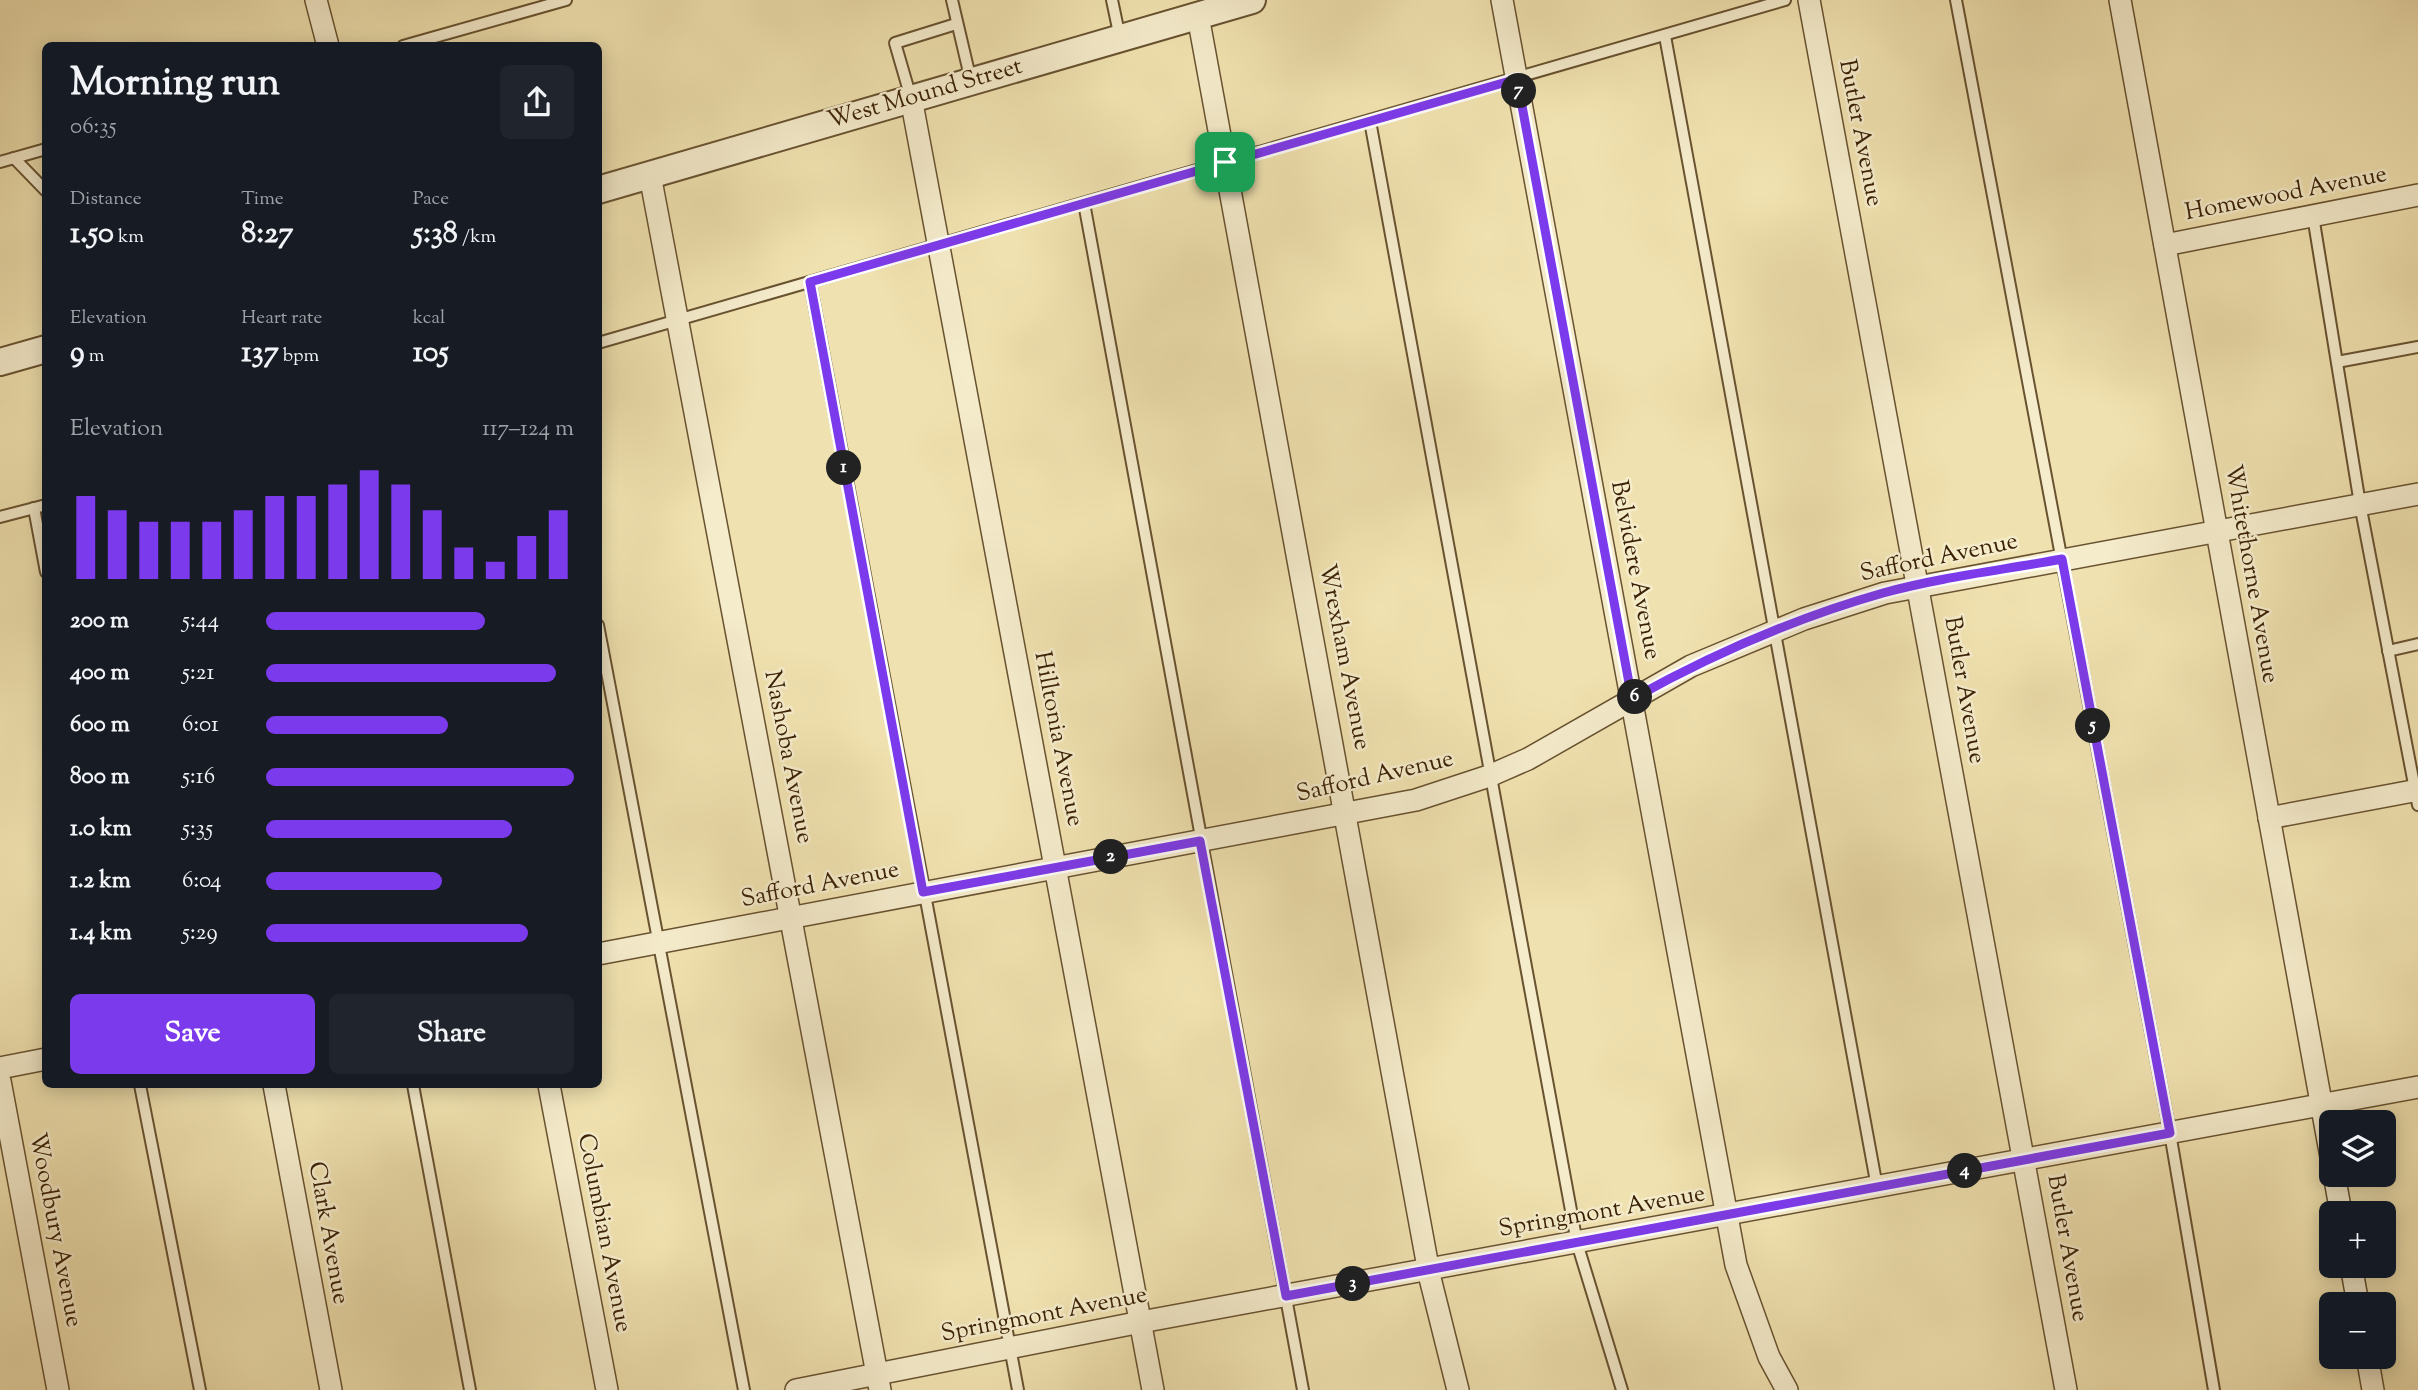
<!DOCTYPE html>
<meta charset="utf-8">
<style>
:root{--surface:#171b24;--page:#20242c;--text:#f1f3f6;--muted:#9ea1a6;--accent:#7c3aed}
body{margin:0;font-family:"Sorts Mill Goudy",serif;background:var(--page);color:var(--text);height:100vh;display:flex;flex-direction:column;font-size:26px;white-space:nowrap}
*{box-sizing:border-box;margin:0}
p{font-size:23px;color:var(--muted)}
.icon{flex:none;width:38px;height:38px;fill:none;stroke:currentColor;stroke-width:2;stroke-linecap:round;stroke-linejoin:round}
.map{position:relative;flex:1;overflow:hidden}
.sheet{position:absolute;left:42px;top:42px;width:560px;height:1046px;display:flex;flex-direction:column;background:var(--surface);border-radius:10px;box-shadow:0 4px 18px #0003}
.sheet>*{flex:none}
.fabs{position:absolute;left:2319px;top:1110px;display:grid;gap:14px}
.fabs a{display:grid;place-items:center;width:77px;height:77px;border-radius:10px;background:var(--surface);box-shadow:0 4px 18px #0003;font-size:35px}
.pin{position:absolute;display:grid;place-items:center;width:60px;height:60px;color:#fff;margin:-30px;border-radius:14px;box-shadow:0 4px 10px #0006}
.km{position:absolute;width:35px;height:35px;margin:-18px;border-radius:50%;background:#222;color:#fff;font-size:19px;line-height:35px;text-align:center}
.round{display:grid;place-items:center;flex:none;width:74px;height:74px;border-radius:10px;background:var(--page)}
.head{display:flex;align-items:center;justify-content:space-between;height:119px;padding:0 28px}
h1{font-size:38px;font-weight:700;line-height:52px}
.figures{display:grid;grid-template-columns:repeat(3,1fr);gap:10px;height:119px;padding:7px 28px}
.figures div{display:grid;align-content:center}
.figures b{font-size:30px;font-weight:700}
.figures small{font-size:19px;font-weight:400}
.figures p{font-size:19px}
.chart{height:196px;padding:14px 28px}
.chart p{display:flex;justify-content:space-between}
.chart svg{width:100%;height:126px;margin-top:7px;stroke:var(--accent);stroke-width:6}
.primary-button{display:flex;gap:14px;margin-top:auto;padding:14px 28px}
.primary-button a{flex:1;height:80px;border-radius:10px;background:var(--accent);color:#fff;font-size:28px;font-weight:700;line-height:80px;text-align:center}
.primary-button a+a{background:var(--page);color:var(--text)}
ul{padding:0 28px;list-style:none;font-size:23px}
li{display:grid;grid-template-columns:112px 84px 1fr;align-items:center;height:52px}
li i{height:18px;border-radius:9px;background:var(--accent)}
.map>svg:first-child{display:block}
</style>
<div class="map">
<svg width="2418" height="1390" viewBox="0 0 2418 1390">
<rect width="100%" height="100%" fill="#f0e2b0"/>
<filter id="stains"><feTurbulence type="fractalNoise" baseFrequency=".00286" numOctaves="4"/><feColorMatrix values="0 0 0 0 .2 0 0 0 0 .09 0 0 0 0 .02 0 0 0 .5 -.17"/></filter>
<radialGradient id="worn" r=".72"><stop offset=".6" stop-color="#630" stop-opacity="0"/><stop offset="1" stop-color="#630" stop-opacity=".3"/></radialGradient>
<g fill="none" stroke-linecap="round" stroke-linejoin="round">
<defs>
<g id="service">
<polyline points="952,0 971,81"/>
<polyline points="1112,0 1120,38"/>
<polyline points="1956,0 2170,1133 2214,1390"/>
<polyline points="1665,36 1877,1187"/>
<polyline points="403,46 566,0"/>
<polyline points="911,98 895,43 956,24"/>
<polyline points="1370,121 1577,1243 1622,1390"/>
<polyline points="14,158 46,191"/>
<polyline points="0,162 46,149"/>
<polyline points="1084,203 1303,1390"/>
<polyline points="2313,216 2360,504 2418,805"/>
<polyline points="810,282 1018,1390"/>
<polyline points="598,343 1785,0"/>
<polyline points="2337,362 2418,347"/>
<polyline points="34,508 46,572"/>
<polyline points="0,517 46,505"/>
<polyline points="598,625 744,1390"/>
<polyline points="2388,651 2418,644"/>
<polyline points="140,1085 200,1390"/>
<polyline points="413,1085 470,1390"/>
</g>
<g id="minor">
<polyline points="316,0 328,46"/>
<polyline points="1502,0 1736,1265 1769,1357 1787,1390"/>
<polyline points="1809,0 2066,1390"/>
<polyline points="2120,0 2331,1157"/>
<polyline points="1198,16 1430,1278 1458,1390"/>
<polyline points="911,98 1153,1390"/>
<polyline points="650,175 880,1390"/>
<polyline points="2165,245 2418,195"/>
<polyline points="2269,818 2418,790"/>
<polyline points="598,954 1416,800 1489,776 1528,759 1691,666 1804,619 1885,593 2418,494"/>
<polyline points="0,1068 46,1059"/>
<polyline points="0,1081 58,1390"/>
<polyline points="274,1085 331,1390"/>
<polyline points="549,1085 607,1390"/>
<polyline points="2334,1174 2341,1213"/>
<polyline points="2351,1265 2358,1304"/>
<polyline points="2367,1356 2373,1390"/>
<polyline points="796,1390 1141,1322 2418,1087"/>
</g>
<g id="tertiary">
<polyline points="598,190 1252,0"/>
<polyline points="0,362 46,349"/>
</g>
</defs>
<use href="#service" stroke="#685230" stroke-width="14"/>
<use href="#minor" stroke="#685230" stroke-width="24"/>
<use href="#tertiary" stroke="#685230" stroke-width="30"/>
<use href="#service" stroke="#f5eccc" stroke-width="10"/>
<use href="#minor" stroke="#f5eccc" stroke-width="21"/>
<use href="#tertiary" stroke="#f5eccc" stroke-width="26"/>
</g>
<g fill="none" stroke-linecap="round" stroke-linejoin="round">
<defs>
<path id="route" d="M1517 79 1632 699C1711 655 1795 618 1883 593 1941 577 2003 570 2062 559L2170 1133 1286 1296 1200 841 923 892 810 282Z"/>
</defs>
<use href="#route" stroke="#fff" stroke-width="14"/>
<use href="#route" stroke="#7c3aed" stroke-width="9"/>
</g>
<g text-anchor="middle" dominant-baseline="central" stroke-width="5" stroke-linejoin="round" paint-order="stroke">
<g font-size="24" fill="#3b2205" stroke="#f5eccc">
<text transform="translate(925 94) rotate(-16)">West Mound Street</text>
<text transform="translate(1860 133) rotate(79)">Butler Avenue</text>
<text transform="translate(2286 194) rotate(-11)">Homewood Avenue</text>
<text transform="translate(1939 558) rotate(-12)">Safford Avenue</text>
<text transform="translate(1635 570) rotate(79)">Belvidere Avenue</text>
<text transform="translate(2251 574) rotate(80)">Whitethorne Avenue</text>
<text transform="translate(1344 657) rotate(79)">Wrexham Avenue</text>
<text transform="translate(1964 690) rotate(80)">Butler Avenue</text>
<text transform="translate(1058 739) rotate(79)">Hilltonia Avenue</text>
<text transform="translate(788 757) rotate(79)">Nashoba Avenue</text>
<text transform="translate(1375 777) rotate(-13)">Safford Avenue</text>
<text transform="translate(820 885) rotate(-11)">Safford Avenue</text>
<text transform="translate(1602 1212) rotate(-10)">Springmont Avenue</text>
<text transform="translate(55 1230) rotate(79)">Woodbury Avenue</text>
<text transform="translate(328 1233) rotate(80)">Clark Avenue</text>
<text transform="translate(604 1233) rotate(79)">Columbian Avenue</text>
<text transform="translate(2067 1248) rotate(80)">Butler Avenue</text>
<text transform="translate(1044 1315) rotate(-11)">Springmont Avenue</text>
</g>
</g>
<rect width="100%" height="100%" filter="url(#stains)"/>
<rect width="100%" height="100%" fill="url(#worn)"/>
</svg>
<div class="fabs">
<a><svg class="icon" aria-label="layers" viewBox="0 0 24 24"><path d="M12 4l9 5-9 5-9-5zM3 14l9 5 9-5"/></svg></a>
<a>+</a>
<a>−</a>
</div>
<div class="pin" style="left:1225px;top:162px;background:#1e9e55"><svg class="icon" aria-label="arrive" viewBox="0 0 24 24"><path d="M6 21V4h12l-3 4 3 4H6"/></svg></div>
<b class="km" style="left:844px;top:468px">1</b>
<b class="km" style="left:1111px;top:857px">2</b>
<b class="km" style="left:1353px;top:1284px">3</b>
<b class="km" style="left:1965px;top:1171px">4</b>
<b class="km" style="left:2093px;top:726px">5</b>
<b class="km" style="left:1635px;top:697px">6</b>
<b class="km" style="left:1519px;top:91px">7</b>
<section class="sheet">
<div class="head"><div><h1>Morning run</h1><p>06:35</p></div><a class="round"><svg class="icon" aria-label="share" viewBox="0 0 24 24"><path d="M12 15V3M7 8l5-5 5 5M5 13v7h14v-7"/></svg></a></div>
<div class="figures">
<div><p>Distance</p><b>1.50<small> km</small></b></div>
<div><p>Time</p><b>8:27</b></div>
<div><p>Pace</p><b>5:38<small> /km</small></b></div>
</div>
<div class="figures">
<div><p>Elevation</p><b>9<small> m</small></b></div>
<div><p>Heart rate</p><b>137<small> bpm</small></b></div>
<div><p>kcal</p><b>105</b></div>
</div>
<div class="chart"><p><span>Elevation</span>117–124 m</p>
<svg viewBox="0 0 160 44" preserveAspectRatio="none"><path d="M5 44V15M15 44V20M25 44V24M35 44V24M45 44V24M55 44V20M65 44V15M75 44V15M85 44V11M95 44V6M105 44V11M115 44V20M125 44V33M135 44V38M145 44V29M155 44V20"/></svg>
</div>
<ul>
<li><b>200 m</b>5:44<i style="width:71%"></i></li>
<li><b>400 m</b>5:21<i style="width:94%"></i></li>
<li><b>600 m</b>6:01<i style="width:59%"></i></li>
<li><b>800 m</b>5:16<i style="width:100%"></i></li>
<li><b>1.0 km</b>5:35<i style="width:80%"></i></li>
<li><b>1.2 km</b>6:04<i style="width:57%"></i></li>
<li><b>1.4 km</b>5:29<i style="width:85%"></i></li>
</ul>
<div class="primary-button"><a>Save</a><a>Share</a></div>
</section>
</div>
